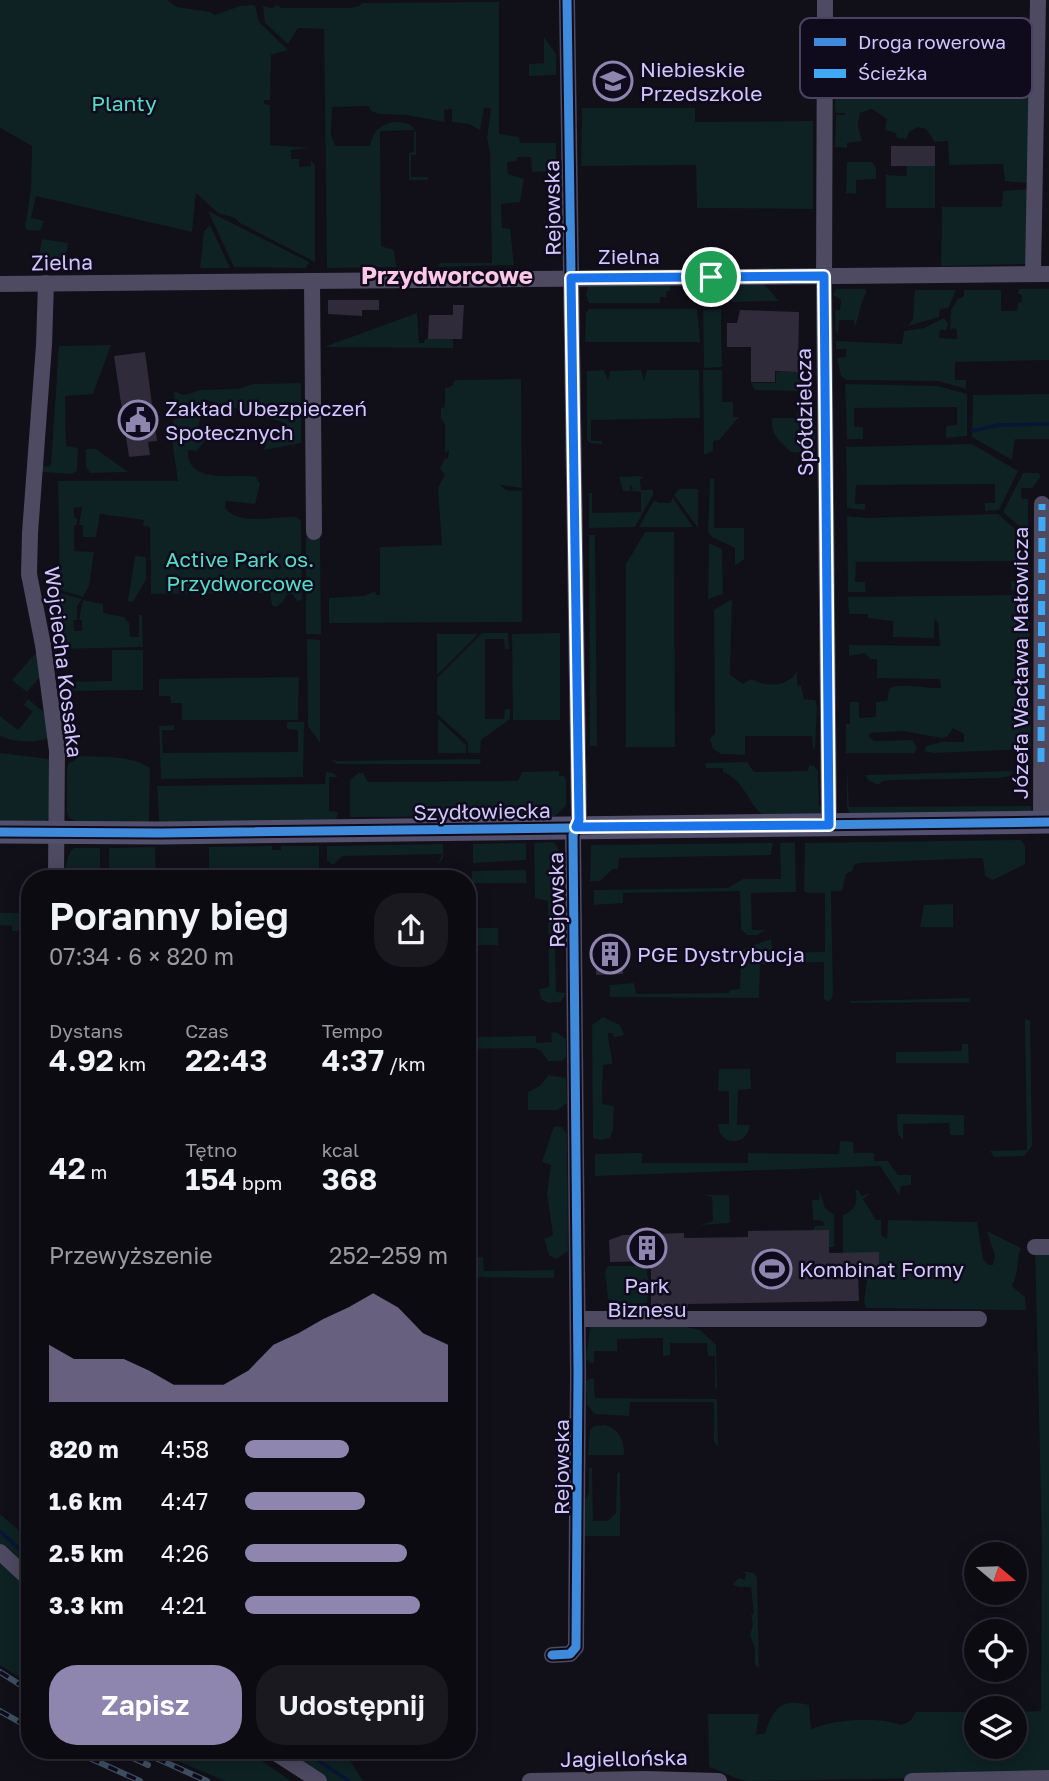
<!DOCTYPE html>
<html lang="pl">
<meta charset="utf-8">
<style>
:root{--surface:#0d0b12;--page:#1b1920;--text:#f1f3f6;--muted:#9a9b9f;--line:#2d2b32;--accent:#8e86ae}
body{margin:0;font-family:"Golos Text",sans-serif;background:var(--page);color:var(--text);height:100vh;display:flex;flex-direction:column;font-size:26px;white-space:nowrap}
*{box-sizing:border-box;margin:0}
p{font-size:23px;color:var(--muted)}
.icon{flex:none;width:38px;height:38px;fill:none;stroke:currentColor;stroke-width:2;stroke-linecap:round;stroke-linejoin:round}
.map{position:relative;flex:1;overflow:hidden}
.side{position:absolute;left:21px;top:870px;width:455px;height:889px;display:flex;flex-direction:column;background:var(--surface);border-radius:28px;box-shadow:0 4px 18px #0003,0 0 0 2px var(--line)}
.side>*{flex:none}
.needle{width:46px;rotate:109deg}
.controls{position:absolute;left:964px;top:1542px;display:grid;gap:14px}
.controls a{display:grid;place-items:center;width:63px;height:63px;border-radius:50%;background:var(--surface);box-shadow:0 4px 18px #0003,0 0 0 2px var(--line);font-size:35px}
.pin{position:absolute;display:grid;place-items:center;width:60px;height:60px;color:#fff;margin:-30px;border:4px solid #fff;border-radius:50%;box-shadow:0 2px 7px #0007}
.round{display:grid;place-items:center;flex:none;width:74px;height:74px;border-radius:28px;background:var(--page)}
.summary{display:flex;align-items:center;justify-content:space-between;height:119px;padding:0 28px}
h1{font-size:38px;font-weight:600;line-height:52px}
.stats{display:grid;grid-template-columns:repeat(3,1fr);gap:10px;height:119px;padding:7px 28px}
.stats div{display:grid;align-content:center}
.stats b{font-size:30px;font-weight:600}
.stats small{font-size:19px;font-weight:400}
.stats p{font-size:19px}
.chart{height:196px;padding:14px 28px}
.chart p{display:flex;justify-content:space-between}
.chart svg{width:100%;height:126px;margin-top:7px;fill:var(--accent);opacity:.7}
.primary-button{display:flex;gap:14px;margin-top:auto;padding:14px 28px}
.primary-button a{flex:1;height:80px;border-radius:28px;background:var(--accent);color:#fff;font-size:28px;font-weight:600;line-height:80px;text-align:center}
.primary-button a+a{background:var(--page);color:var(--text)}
ul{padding:0 28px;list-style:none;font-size:23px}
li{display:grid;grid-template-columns:112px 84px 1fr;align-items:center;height:52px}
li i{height:18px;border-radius:9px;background:var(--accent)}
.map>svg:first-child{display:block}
</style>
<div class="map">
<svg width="1049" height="1781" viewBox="0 0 1049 1781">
<rect width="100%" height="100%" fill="#110f18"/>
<g fill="#0e2123">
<polygon points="0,0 167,0 177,7 210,12 215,15 240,6 255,5 259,22 288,50 271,55 270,100 264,100 264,104 270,105 270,145 310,148 291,150 291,159 299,159 299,167 311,166 311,160 315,165 315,262 240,223 235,218 218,213 196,193 192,232 36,196 31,218 44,221 40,231 27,230 25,227 31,189 32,146 0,128"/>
<path d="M499 2V134L519 137 520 143H556V171L532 172 531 157H517V161L507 162 508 174 524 179 520 202 501 204 502 228 510 229 514 265 438 267 440 263H492L490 153 487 138 491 108H484L480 130 469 124 452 122V109L444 110 445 122 407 115 379 114 371 111 369 106 332 107 331 135 335 146H370C373 125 392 117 411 125L416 132V155H411V177H428V180H409V153L414 152V130L380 131 381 246 394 250 396 267 327 268 324 29 298 28 288 44 265 23 263 6 272 8 277 5 282 8H350L359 6 362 3Z"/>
<polygon points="544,37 556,54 556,75 529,76 529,64 544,63"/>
<polygon points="1014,61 1026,66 1032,75 1027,183 1005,181 1003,164 949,165 948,141 935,142 926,129 918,127 909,132 907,139 897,138 896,133 885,130 887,119 872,109 860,113 858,126 862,141 847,143 847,148 835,147 836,115 845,115 846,113 837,113 835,110 836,77 1002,76 1003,66"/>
<polygon points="582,108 695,108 695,122 813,121 813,209 697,208 696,165 581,166"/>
<polygon points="847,162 872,162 876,168 876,179 856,180 856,194 846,193"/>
<polygon points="907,166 935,166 935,208 886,208 886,175 906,176"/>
<polygon points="1027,189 1029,264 941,266 942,207 1002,207 1003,191"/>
<polygon points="208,211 309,262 306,268 234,267"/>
<polygon points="210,225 230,268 200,268 204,231"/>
<polygon points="42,239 68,243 65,260 38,260"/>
<polygon points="589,284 670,284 670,291 666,291 666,297 660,297 660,303 589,303 586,294"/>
<polygon points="729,284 764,284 779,301 732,302"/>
<path d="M836 289H866V293C859 304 861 315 854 327V320H839L838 332 836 333 835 310H840L841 300 833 295Z"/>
<polygon points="1019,289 1049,289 1049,360 955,362 955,380 966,380 966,389 938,381 846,380 841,376 837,358 846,357 846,349 836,349 836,341 902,344 904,331 924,328 944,318 948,323 947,330 940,330 939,338 957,339 957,331 955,328 950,330 951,310 957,300 964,296 964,290 1001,290 1001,311 1017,311 1018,303 1022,302 1022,295 1018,294"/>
<polygon points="915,290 956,290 949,307 940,310 939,317 908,326 913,319"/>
<polygon points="589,309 697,309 700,342 585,342 586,313"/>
<polygon points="721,309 722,367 704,368 703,310"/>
<polygon points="417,313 419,343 424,343 425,339 453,339 453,348 324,347"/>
<polygon points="111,345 93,394 65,396 66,446 78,448 77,471 71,474 43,472 40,464 48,467 51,464 59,346"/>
<polygon points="800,369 803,369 804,383 797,391 755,390 751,383 776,383 776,372 799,372"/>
<polygon points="604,370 608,380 610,371 641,370 644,381 647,370 699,370 700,418 591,420 591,441 602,441 602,444 590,443 587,439 587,371"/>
<polygon points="703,370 722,370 722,402 733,402 733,417 739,417 719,440 713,441 713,451 704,455"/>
<polygon points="521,379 522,488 500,485 506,490 522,491 522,622 329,623 329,598 364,596 375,591 376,595 380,595 380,547 442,545 438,488 445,474 440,469 445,458 448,459 449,450 445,453 445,424 441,418 441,408 445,407 445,388 452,386 455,380"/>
<path d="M301 383V443L264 450 267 440 280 442 285 423 207 400 198 426 207 438 197 451 188 450C186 486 236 473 256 477L260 484 255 504 226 501 225 508C239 526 274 516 296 517L301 521 302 600 297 601 292 594H287L283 602 276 607 272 605 270 593 151 594 150 527 143 526 144 520 100 514 96 537H83V525H79L82 507 74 508V518H77V525H74V551L94 552 89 586 83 597 60 590 58 481H178L171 433 175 414 174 391 184 395 200 390 238 389 253 384Z"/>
<polygon points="845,384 938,386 967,394 967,436 946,438 946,426 957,425 957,407 854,408 854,427 863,427 863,439 847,439"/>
<polygon points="1049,394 1049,439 1015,439 1012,460 972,437 973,395"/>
<path d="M804 409V413L809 414V427H815V452L805 458V453L791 452C780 442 770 434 772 418H795L799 410Z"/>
<polygon points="972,444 1018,471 999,510 985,511 985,503 995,503 995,484 856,485 855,504 865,504 865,510 847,508 846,447"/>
<polygon points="86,449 96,449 128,472 90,473 86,467"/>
<polygon points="1023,473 1038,473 1041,476 1032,488 1021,488 1022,499 1028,499 1028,534 1003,512"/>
<polygon points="640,476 644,478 640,479 641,490 653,490 653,495 635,527 589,528 589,493 592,493 592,513 641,512 641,492 631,491 633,488 630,484 630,491 623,491 619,477"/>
<polygon points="710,478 714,479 714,528 744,528 744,559 735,566 735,548 712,537 708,532"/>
<polygon points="679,489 698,489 698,528 674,495"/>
<polygon points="673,498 693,527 639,527 654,500 659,503 670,503"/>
<polygon points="998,514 1029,542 1029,590 1011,590 1011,581 1024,581 1024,561 856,562 855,582 865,582 866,592 848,592 847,516 866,518"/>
<polygon points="645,532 674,532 675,747 626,747 626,564"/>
<polygon points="589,535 595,535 597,746 590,746"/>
<polygon points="306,537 320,537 321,634 306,634"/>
<polygon points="709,543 722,549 723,594 708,599"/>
<polygon points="135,556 146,557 146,579 133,602 128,601"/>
<polygon points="60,593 82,599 77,606 77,620 73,620 74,631 82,631 82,620 79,620 83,600 103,604 103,613 124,617 129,623 130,637 139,637 139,615 142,615 143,647 60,649"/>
<path d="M1029 595 1031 749 933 753 924 751 926 746 942 742H964V734L953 728 948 736 942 738 903 731 870 733 868 736 874 741 913 740 917 749 914 753H846V724H850V702H859V718L876 717V702L887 701C888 698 888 694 889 690 893 681 931 689 941 688L940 679 877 678V659H870L865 653 849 656V645L940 646 938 622 934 619V638L893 637V621L868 618V614H849L848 597Z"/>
<path d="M732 599 730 675 743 684 751 679C767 687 787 688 797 671V685L801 686 804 699 815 700 817 707 815 748 813 749 812 736H745V755L721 754 713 749 710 739 715 734 714 610Z"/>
<polygon points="482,633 508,633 509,649 505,649 504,639 485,639 485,719 504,719 505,709 510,709 510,719 481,740 480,753 468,753 468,742 437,714 437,678"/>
<polygon points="560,633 560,720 513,720 512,634"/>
<polygon points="437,634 478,634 437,675"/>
<polygon points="307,639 320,640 320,743 308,726"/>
<polygon points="112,650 143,650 143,690 65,691 64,682 112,681"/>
<polygon points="39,654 43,673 27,692 12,680 34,655"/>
<polygon points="299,677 298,720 182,720 182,703 171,703 170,696 159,696 159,679"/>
<path d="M28 699 47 715 48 738C35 744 13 742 0 736V716L18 730 33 712 24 705Z"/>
<polygon points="438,719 466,745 466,753 438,753"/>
<polygon points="287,722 304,722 303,777 161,779 159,726 174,725 174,730 162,730 163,753 298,752 298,730 287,729"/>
<polygon points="0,753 49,759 51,766 49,817 44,824 0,826"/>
<path d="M76 756C102 757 132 755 150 768L149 824 80 823 69 818 67 812V768L69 763 76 760Z"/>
<polygon points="330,759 336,761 481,759 480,764 337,764"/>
<path d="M747 762 754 772 808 771 809 765 814 766 818 771 819 806 823 807 819 815 767 818C746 805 749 784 723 772V768H706L705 763Z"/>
<polygon points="847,765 849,807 1031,806 1031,811 851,818 847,806"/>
<polygon points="559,771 559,776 564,776 566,780 566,806 555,816 350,817 350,780 358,773 363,773 368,782 518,781 522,772"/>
<polygon points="1012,771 1011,776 997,778 893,780 883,781 878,785 868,780 865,775"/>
<polygon points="326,772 333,773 338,777 329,777 329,811 338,812 336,820 159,822 157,786 325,784"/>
<polygon points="1021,840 1025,846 1025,864 993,880 985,876 983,858 858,863 854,865 852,871 846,874 842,891 831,891 833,992 832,998 828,1002 824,999 824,962 760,964 759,998 610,997 610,985 634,983 636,994 729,993 730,990 740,989 741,950 771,939 773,953 825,952 825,893 807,893 804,891 805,843"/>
<polygon points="554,842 559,850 560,861 555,862 555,900 564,900 565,903 554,906 556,992 566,993 561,1002 548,1003 541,999 539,989 549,987 548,901 535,898 534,843"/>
<polygon points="795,842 796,892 751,893 752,930 766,930 757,935 747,935 741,929 740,891 623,893 623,903 594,905 594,890 728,888 743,879 781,879 780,843"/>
<polygon points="526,843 526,860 473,863 473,844"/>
<polygon points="773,843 771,855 619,858 618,869 613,869 600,881 590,881 591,845"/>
<polygon points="443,844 443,859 438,864 442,854 342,856 333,865 327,861 327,846"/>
<polygon points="272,846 272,850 281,850 281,846 319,846 319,874 331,874 335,878 204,878 204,872 209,871 209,847"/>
<polygon points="155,847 156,878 109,878 109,848"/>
<path d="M74 848H100V878H66C66 866 65 856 74 848Z"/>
<polygon points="526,870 526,883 472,883 472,871"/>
<polygon points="953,904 953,927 920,927 924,905"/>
<polygon points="0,913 30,913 30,950 28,931 12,931 12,926 0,925"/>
<rect x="467" y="928" width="31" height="17"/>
<polygon points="969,998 970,1002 851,1003 849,1001"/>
<path d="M603 1017 620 1025 624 1035 614 1037 613 1033H608C608 1044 612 1054 612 1064L603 1065 602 1104 614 1106 613 1130 610 1138 602 1140 593 1138 592 1025Z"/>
<polygon points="1025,1019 1030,1021 1032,1146 1024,1156 994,1157 990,1151 1027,1150"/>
<polygon points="556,1032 566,1039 566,1057 562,1061 548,1061 541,1051 535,1048 467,1049 467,1037 536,1036 536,1043 552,1042 551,1033"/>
<polygon points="962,1044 968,1044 969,1063 896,1063 896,1052 962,1051"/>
<path d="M719 1069H750L751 1089 738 1090 737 1125H750C748 1138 738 1145 725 1139L720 1133 718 1124H729V1091H718Z"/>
<polygon points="549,1075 566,1078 567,1103 557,1110 528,1110 528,1092 540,1086"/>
<polygon points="897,1114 964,1115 964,1135 950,1135 949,1123 903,1124 903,1140 898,1134"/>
<polygon points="554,1126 562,1127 567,1134 568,1251 556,1259 549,1255 544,1239 553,1235 547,1194 551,1165 542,1162"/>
<polygon points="840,1141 853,1142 854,1153 874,1153 874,1161 888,1161 898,1175 911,1175 911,1185 901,1186 899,1195 880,1166 595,1176 595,1154 642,1153 642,1163 748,1163 748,1153 839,1154"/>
<path d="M855 1190H858L862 1196 870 1193 863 1199 876 1220H881V1235L887 1239 888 1220 977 1222 983 1259 988 1265H993L995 1257 987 1231 1021 1248C1015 1263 1020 1269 1012 1286L1025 1297 1026 1310 866 1308 864 1302 867 1280 858 1278V1272L879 1271V1253H843V1215C854 1211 859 1202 855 1190Z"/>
<polygon points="820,1191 825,1208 834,1215 834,1247 829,1247 829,1230 813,1231 815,1226 824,1225 823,1221 813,1220 812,1200 819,1200"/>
<polygon points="703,1195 729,1195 730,1223 700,1225 713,1221 712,1197"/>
<path d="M1035 1247 1049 1249V1776L748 1781C735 1780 722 1771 709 1767L708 1714H759L756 1735 765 1733C774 1708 780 1698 809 1705L811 1729C834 1719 878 1716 901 1725L910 1721 916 1712H976V1746H1015V1712L1041 1711 1042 1543Z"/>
<polygon points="467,1257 483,1257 484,1271 554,1270 554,1278 467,1277"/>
<polygon points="608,1266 646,1266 649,1285 647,1303 632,1305 608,1299 605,1272"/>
<polygon points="590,1327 686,1327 700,1330 716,1345 717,1388 715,1389 715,1356 708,1356 707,1343 670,1343 670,1355 663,1356 663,1338 617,1339 617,1351 594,1351 594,1363 591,1363 586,1359"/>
<polygon points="589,1379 594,1379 595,1398 717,1399 718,1447 714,1442 714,1402 630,1402 629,1416 595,1414 587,1405 586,1382"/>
<path d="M605 1425C620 1430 624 1440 624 1455H588L590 1430 594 1426Z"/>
<polygon points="589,1468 592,1468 593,1521 608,1521 616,1513 617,1473 620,1472 620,1536 583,1536 584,1501 589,1493"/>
<polygon points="0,1514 30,1540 30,1572 0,1545"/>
<polygon points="0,1560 30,1587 30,1684 0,1665"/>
<polygon points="741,1571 754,1573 757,1578 759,1668 755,1665 755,1648 750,1635 753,1625 751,1614 754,1615 751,1587 738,1587 733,1584 739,1578 745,1580 746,1574"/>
<polygon points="152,1750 246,1750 291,1781 225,1781"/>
<polygon points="280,1750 343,1750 363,1781 469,1781 328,1781"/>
</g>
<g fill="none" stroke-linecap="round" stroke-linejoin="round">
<g stroke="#091534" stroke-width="3.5">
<polyline points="972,431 999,425 1049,424"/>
<polyline points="0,1531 30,1559"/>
<polyline points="302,1750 349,1781"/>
</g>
</g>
<g fill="#2f2b3b">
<rect x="891" y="146" width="44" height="20"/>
<polygon points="328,300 379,300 379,310 362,310 362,316 328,314"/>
<polygon points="453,305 464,305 462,339 428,339 429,315 453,315"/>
<polygon points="740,310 799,312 798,372 775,371 775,382 751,382 751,347 727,347 727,323 737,323"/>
<polygon points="145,352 157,441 148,442 150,455 129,457 114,356"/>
<polygon points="597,942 622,942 623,974 596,975"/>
<polygon points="829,1230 829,1253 879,1252 879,1271 858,1272 859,1301 688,1304 688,1308 651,1308 651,1261 610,1262 609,1240 623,1235 684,1233 684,1238 748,1237 748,1231"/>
</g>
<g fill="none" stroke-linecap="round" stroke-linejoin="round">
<g stroke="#4d4a61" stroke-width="16">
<polyline points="825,0 824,288 829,825"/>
<polyline points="1033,274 1038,0"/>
<polyline points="312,281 314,532"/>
<polyline points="46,283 44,345 30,533 29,574 43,645 57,751 56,878"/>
<polyline points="0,284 1049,274"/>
<polyline points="1041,822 1042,504"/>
<polyline points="1035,1247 1049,1247"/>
<polyline points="578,1319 979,1319"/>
<polyline points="0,1552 30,1580"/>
<polyline points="552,1655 570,1654 576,1647 578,1372 573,835 579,820 567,0"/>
<polyline points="271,1750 319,1781"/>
<polyline points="530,1781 645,1779 719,1781"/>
<polyline points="912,1781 1049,1778"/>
</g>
<polyline stroke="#52506c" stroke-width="23" points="0,832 161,833 1049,822"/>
<defs>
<g id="rail">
<polyline points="0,1672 30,1691"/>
<polyline points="0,1711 30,1728"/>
<polyline points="72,1750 140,1781"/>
<polyline points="116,1750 148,1765"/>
<polyline points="138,1750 207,1781"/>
</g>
</defs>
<use href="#rail" stroke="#3f5062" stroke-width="6"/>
<use href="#rail" stroke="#0f0b1c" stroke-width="3.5" stroke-dasharray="10" stroke-linecap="butt"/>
<polyline stroke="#3fa9f5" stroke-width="7" stroke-dasharray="14 7" stroke-linecap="butt" points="1041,762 1042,504"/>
<defs>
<g id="cycleway">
<polyline points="0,832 161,833 1049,822"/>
<polyline points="552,1655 570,1654 576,1647 578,1372 573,835 579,820 567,0"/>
</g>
</defs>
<use href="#cycleway" stroke="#0f0b1c" stroke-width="13"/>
<use href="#cycleway" stroke="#408adc" stroke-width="9"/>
</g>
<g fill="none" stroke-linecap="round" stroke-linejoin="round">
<defs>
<polygon id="route" points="824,276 829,825 576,827 579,820 571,278"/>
</defs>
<use href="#route" stroke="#fff" stroke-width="14"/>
<use href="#route" stroke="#1a73e8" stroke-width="9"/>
</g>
<defs>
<symbol id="school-ring" viewBox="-11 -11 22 22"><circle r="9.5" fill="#0f0b1c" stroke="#8e86ae" stroke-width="1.5"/><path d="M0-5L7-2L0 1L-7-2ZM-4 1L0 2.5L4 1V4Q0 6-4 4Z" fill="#8e86ae"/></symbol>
<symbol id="civic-ring" viewBox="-11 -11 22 22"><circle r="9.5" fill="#0f0b1c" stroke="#8e86ae" stroke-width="1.5"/><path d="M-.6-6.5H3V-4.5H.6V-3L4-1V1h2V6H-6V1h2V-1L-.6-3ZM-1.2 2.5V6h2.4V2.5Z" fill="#8e86ae"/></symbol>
<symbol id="building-ring" viewBox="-11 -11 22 22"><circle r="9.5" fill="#0f0b1c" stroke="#8e86ae" stroke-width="1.5"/><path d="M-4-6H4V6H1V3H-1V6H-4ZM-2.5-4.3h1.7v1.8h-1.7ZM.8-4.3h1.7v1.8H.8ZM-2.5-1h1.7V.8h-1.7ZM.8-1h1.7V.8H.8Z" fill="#8e86ae"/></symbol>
<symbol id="stadium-ring" viewBox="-11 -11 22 22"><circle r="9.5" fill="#0f0b1c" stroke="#8e86ae" stroke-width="1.5"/><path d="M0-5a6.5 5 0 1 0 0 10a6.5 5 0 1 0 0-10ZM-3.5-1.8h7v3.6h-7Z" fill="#8e86ae"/></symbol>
</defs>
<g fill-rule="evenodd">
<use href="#school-ring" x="591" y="59" width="44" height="44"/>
<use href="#civic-ring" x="116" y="398" width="44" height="44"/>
<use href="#building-ring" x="588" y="932" width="44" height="44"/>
<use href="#building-ring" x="625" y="1226" width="44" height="44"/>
<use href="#stadium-ring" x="750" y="1247" width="44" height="44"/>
</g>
<g text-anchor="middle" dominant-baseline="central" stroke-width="5" stroke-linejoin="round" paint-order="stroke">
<g font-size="21" fill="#d1c6ff" stroke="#0f0b1c" text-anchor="start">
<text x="640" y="69">Niebieskie<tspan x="640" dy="24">Przedszkole</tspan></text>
<text x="165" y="408">Zakład Ubezpieczeń<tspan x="165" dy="24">Społecznych</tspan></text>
<text x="637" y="954">PGE Dystrybucja</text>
<text x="799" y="1269">Kombinat Formy</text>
<text x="647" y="1285" text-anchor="middle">Park<tspan x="647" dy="24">Biznesu</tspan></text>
</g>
<g font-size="21" fill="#54ddc5" stroke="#0f0b1c">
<text x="124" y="103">Planty</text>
<text x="240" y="559">Active Park os.<tspan x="240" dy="24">Przydworcowe</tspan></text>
</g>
<g font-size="21" fill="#d1c6ff" stroke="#0f0b1c">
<text transform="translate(552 208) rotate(-91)">Rejowska</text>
<text x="629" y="256">Zielna</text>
<text transform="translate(62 262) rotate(-1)">Zielna</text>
<text transform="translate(804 412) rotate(-91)">Spółdzielcza</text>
<text transform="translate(64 662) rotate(83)">Wojciecha Kossaka</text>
<text transform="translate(1020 663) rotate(-90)">Józefa Wacława Małowicza</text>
<text transform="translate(482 811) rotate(-1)">Szydłowiecka</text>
<text transform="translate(556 900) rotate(-91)">Rejowska</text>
<text transform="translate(561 1467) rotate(-90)">Rejowska</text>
<text transform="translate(624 1758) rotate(-1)">Jagiellońska</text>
</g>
<g font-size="24" font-weight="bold" fill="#ffc8e7" stroke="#0f0b1c">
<text x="447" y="274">Przydworcowe</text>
</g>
</g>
<rect x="800" y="18" width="232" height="80" rx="10" fill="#0f0b1c" stroke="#494360" stroke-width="2"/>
<rect x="814" y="38" width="32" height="8" fill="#408adc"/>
<rect x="814" y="69" width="32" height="9" fill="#3fa9f5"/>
<g font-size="19" fill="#d1c6ff">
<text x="858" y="49">Droga rowerowa</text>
<text x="858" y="80">Ścieżka</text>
</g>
</svg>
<div class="controls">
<a><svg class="needle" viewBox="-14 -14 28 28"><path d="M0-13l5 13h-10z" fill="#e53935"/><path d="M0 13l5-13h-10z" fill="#9a9b9f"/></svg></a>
<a><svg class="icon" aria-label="locate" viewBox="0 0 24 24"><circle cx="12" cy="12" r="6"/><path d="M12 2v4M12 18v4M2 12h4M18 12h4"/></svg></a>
<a><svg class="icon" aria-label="layers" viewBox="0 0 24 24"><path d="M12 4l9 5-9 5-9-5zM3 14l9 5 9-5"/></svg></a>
</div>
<div class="pin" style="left:711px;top:277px;background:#1e9e55"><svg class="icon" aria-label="arrive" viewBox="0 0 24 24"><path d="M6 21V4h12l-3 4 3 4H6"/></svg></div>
<section class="side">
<div class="summary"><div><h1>Poranny bieg</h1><p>07:34 · 6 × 820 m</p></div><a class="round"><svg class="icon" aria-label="share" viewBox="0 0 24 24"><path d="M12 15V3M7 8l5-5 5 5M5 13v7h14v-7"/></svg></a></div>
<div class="stats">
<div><p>Dystans</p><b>4.92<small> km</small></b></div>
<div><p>Czas</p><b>22:43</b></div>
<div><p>Tempo</p><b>4:37<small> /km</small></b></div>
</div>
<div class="stats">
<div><b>42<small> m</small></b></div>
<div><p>Tętno</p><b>154<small> bpm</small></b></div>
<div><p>kcal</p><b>368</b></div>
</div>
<div class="chart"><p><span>Przewyższenie</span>252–259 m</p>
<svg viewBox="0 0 160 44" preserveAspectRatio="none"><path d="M0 44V24L10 29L20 29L30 29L40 33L50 38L60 38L70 38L80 33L90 24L100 20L110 15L120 11L130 6L140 11L150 20L160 24V44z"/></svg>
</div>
<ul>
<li><b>820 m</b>4:58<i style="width:51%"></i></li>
<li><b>1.6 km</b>4:47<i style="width:59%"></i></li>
<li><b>2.5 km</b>4:26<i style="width:80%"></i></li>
<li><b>3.3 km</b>4:21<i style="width:86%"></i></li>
</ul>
<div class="primary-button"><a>Zapisz</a><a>Udostępnij</a></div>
</section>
</div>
